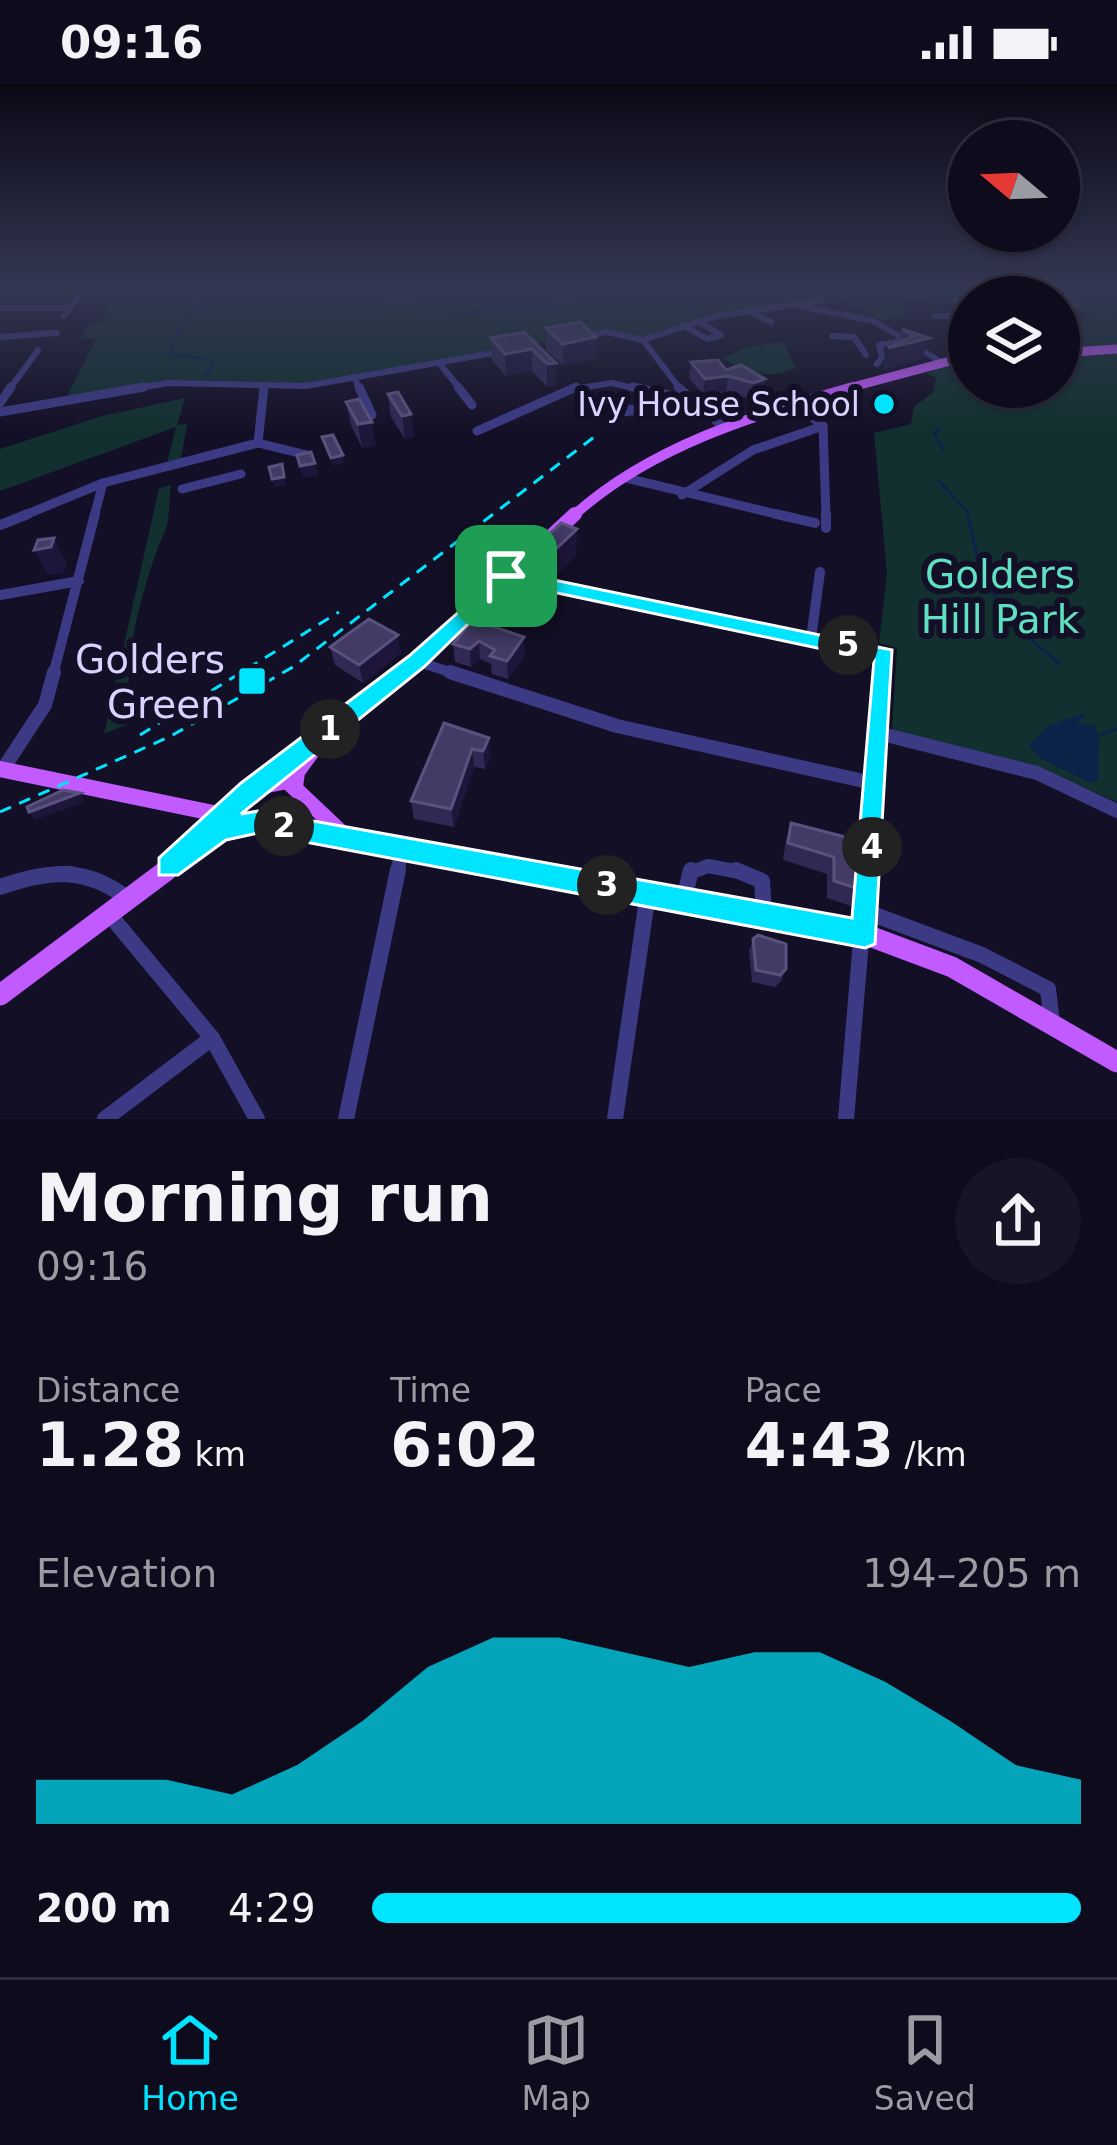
<!DOCTYPE html>
<meta charset="utf-8">
<style>
:root{--surface:#0e0b1c;--page:#171425;--text:#f1f3f6;--muted:#9b9ba3;--line:#2e2b3b;--accent:#00e5ff}
body{margin:0;font-family:"DejaVu Sans",sans-serif;background:var(--page);color:var(--text);height:100vh;display:flex;flex-direction:column;font-size:45px;white-space:nowrap}
*{box-sizing:border-box;margin:0}
p{font-size:39px;color:var(--muted)}
.icon{flex:none;width:66px;height:66px;fill:none;stroke:currentColor;stroke-width:2;stroke-linecap:round;stroke-linejoin:round}
.map{position:relative;height:1035px;overflow:hidden}
.details{display:flex;flex-direction:column;background:var(--surface);flex:1}
.details>*{flex:none}
.needle{width:78px;rotate:289deg}
.tools{position:absolute;left:948px;top:36px;display:grid;gap:24px}
.tools a{display:grid;place-items:center;width:132px;height:132px;border-radius:50%;background:var(--surface);box-shadow:0 3px 9px #0004,0 0 0 3px var(--line);font-size:60px}
.pin{position:absolute;display:grid;place-items:center;width:102px;height:102px;color:#fff;margin:-51px;border-radius:24px;box-shadow:0 6px 18px #0006}
.km{position:absolute;width:60px;height:60px;margin:-30px;border-radius:50%;background:#222;color:#fff;font-size:33px;line-height:60px;text-align:center}
.round{display:grid;place-items:center;flex:none;width:126px;height:126px;border-radius:63px;background:var(--page)}
.overview{display:flex;align-items:center;justify-content:space-between;height:204px;padding:0 36px}
h1{font-size:66px;font-weight:700;line-height:90px}
.metrics{display:grid;grid-template-columns:repeat(3,1fr);gap:18px;height:204px;padding:12px 36px}
.metrics div{display:grid;align-content:center}
.metrics b{font-size:60px;font-weight:700}
.metrics small{font-size:33px;font-weight:400}
.metrics p{font-size:33px}
.chart{height:336px;padding:24px 36px}
.chart p{display:flex;justify-content:space-between}
.chart svg{width:100%;height:216px;margin-top:12px;fill:var(--accent);opacity:.7}
ul{padding:0 36px;list-style:none;font-size:39px}
li{display:grid;grid-template-columns:192px 144px 1fr;align-items:center;height:90px}
li i{height:30px;border-radius:15px;background:var(--accent)}
.status{display:flex;justify-content:space-between;align-items:center;height:84px;padding:0 60px;background:var(--surface);direction:ltr}
.status svg{height:33px;fill:currentColor}
.tab-bar{display:flex;justify-content:space-around;align-items:center;height:168px;border-top:3px solid var(--line);background:var(--surface);font-size:33px;color:var(--muted)}
.tab-bar a{display:grid;justify-items:center;gap:6px}
.tab-bar .on{color:var(--accent)}
.map>svg:first-child{display:block}
</style>
<div class="status"><b>09:16</b><svg viewBox="0 0 49 12"><path d="M0 12V9h3v3zM5 12V6h3v6zM10 12V3h3v9zM15 12V0h3v12zM26 1h20v11H26zM47 4h2v5h-2z"/></svg></div>
<div class="map">
<svg width="1117" height="1035" viewBox="0 0 1117 1035">
<rect width="100%" height="100%" fill="#130f26"/>
<g fill="#12302f">
<polygon points="121,204 1117,204 1117,718 1038,684 892,646 897,564 879,559 887,490 874,349 911,340 914,323 933,308 936,294 926,289 966,276 969,303 1059,303 1059,269 1082,269 1059,250 1059,237 1094,234 1059,213 984,213 964,207 904,217 903,232 883,237 832,211 800,208 796,220 747,225 643,256 597,248 306,302 188,298 63,320 96,255 81,255 90,238 105,237 106,233 100,233"/>
<path d="M783 258 796 284C765 297 751 288 722 275L746 263Z"/>
<polygon points="185,314 177,341 187,340 181,375 167,379 176,343 0,407 0,365 102,332"/>
<path d="M171 401C169 414 170 436 165 447 147 487 114 595 136 637L104 650 159 404Z"/>
</g>
<polygon fill="#0c2248" points="1081,630 1085,631 1078,639 1094,641 1099,652 1098,695 1091,699 1042,675 1029,662 1047,642"/>
<g fill="none" stroke-linecap="round" stroke-linejoin="round">
<g stroke="#0c2248" stroke-width="3">
<polyline points="208,214 414,220 443,212 597,205"/>
<polyline points="202,215 187,231 170,270 208,275 213,281 205,292"/>
<polyline points="605,217 687,204"/>
<polyline points="456,229 595,217"/>
<polyline points="940,345 934,349 944,366"/>
<polyline points="939,397 967,427 982,495 1031,556 1060,580"/>
<polyline points="1099,652 1117,645"/>
</g>
<g stroke="#3d3a85" stroke-width="6">
<polyline points="955,216 969,227"/>
<polyline points="799,222 874,237 941,278"/>
<polyline points="0,224 70,224"/>
<polyline points="747,226 771,238"/>
<polyline points="64,232 84,204"/>
<polyline points="934,232 969,232"/>
<polyline points="1059,236 1071,236"/>
<polyline points="683,241 707,255 721,251 698,237"/>
<polyline points="581,252 607,248 643,256 717,232 823,216"/>
<polyline points="832,252 854,253 866,271"/>
<polyline points="0,253 57,249 35,250"/>
<polyline points="643,256 681,306"/>
<polyline points="439,279 461,306"/>
<polyline points="877,280 882,273 879,261 904,257"/>
<polyline points="355,295 360,306"/>
<polyline points="576,304 581,306"/>
<polyline points="9,306 38,266"/>
<polyline points="126,306 169,299 306,302 504,267"/>
<polyline points="566,306 612,299 642,306"/>
</g>
<g stroke="#3d3a85" stroke-width="9">
<polyline points="359,303 372,331"/>
<polyline points="458,303 472,321"/>
<polyline points="633,303 687,315"/>
<polyline points="678,303 722,342"/>
<polyline points="576,304 623,328 639,326 617,324"/>
<polyline points="793,318 823,342 826,433"/>
<polyline points="0,319 11,303"/>
<polyline points="0,328 144,303"/>
<polyline points="477,347 576,303"/>
<polyline points="258,359 307,371"/>
<polyline points="626,394 789,433"/>
<polyline points="182,405 241,390"/>
<polyline points="682,411 753,366 823,342"/>
<polyline points="20,433 103,399 258,359 264,303"/>
<polyline points="94,433 103,399"/>
</g>
<g stroke="#3d3a85" stroke-width="10">
<polyline points="776,430 815,439"/>
<polyline points="826,430 826,444"/>
<polyline points="0,441 28,430"/>
<polyline points="506,492 885,571 883,591"/>
<polyline points="0,511 79,497"/>
<polyline points="811,554 820,488"/>
<polyline points="416,577 459,591"/>
<polyline points="53,591 95,430"/>
</g>
<g stroke="#3d3a85" stroke-width="14">
<polyline points="450,588 617,642 877,700"/>
<polyline points="882,650 1037,689 1117,727"/>
<polyline points="3,685 45,621 54,588"/>
<polyline points="58,789 71,789"/>
<polyline points="397,789 402,765"/>
<polyline points="690,789 708,782 745,789"/>
<polyline points="867,789 884,588"/>
</g>
<g stroke="#3d3a85" stroke-width="16">
<polyline points="736,786 762,797 764,830"/>
<path d="M0 803C48 786 86 782 128 815"/>
<polyline points="684,815 691,786"/>
<polyline points="867,828 982,871 1048,905 1052,938"/>
<polyline points="109,830 212,954 257,1035"/>
<polyline points="105,1035 212,954"/>
<polyline points="346,1035 398,786"/>
<polyline points="615,1035 648,809"/>
<polyline points="846,1035 867,786"/>
</g>
<g stroke="#c25bff" stroke-width="9">
<polyline points="1059,269 1117,265"/>
<polyline points="841,306 969,272"/>
</g>
<path stroke="#c25bff" stroke-width="10" d="M572 433C648 363 756 330 853 303"/>
<polyline stroke="#c25bff" stroke-width="14" points="400,591 575,430"/>
<g stroke="#c25bff" stroke-width="16">
<polyline points="0,685 329,753 545,789"/>
<polyline points="295,703 297,688 313,666"/>
<polyline points="250,707 403,588"/>
<polyline points="218,735 258,703 287,697 345,752"/>
<polyline points="163,789 212,752 245,740"/>
</g>
<g stroke="#c25bff" stroke-width="21">
<polyline points="529,786 864,850 952,883 1117,978"/>
<polyline points="0,911 167,786"/>
</g>
<g stroke="#00e5ff" stroke-width="3" stroke-dasharray="12 9" stroke-linecap="butt">
<polyline points="140,651 339,528"/>
<polyline points="0,728 169,653 293,583 598,350"/>
</g>
</g>
<g fill="#312854">
<polygon points="546,244 596,275 563,281 546,266"/>
<polygon points="902,245 929,254 922,275 882,286 898,259"/>
<polygon points="524,248 556,279 556,301 547,303 532,287 506,292 492,276 491,254"/>
<polygon points="691,278 765,295 762,310 751,315 726,308 703,310 689,294"/>
<polygon points="388,310 411,330 414,353 405,355 391,333"/>
<polygon points="346,318 376,361 362,364 351,341"/>
<polygon points="536,463 576,471 555,492 537,488"/>
<polygon points="500,538 500,545 525,571 508,595 492,590 491,580 480,575 471,583 455,578 453,560 478,540"/>
<polygon points="330,563 401,569 363,599 335,581"/>
<polygon points="444,639 490,672 485,685 474,683 454,743 414,735 411,717"/>
<polygon points="791,739 861,757 859,805 851,822 827,814 827,790 783,776 786,756"/>
<polygon points="753,855 786,885 781,897 775,903 752,898 749,867"/>
</g>
<g fill="#1d163a">
<polygon points="1075,222 1073,229 1059,231 1059,224"/>
<polygon points="596,253 596,275 563,281 563,260"/>
<polygon points="929,254 922,275 882,286 888,264"/>
<polygon points="532,265 532,287 506,292 505,270"/>
<polygon points="556,279 556,301 547,303 547,280"/>
<polygon points="728,292 726,308 703,310 705,295"/>
<polygon points="765,295 762,310 751,315 753,299"/>
<polygon points="411,330 414,353 405,355 402,332"/>
<polygon points="372,338 376,361 362,364 358,340"/>
<polygon points="343,371 344,379 333,382 331,374"/>
<polygon points="315,379 318,392 303,394 300,382"/>
<polygon points="282,380 286,401 274,403 272,395"/>
<polygon points="577,445 576,471 555,492 555,466"/>
<polygon points="54,454 67,480 64,489 48,491 34,466"/>
<polygon points="398,551 401,569 363,599 359,581"/>
<polygon points="524,553 525,571 508,595 507,577"/>
<polygon points="479,557 480,575 471,583 470,565"/>
<polygon points="489,654 490,672 485,685 483,667"/>
<polygon points="472,665 474,683 454,743 451,725"/>
<polygon points="80,709 85,718 35,736 29,728"/>
</g>
<g fill="#433a66" stroke="#5a527e" stroke-width="3">
<polygon points="1039,212 1060,212 1075,222 1059,224 1059,213"/>
<polygon points="580,238 596,253 563,260 546,244"/>
<polygon points="902,245 929,254 888,264 913,252"/>
<polygon points="524,248 556,279 547,280 532,265 505,270 491,254"/>
<polygon points="718,276 726,286 741,281 765,295 753,299 728,292 705,295 691,278"/>
<polygon points="398,308 411,330 402,332 388,310"/>
<polygon points="359,315 372,338 358,340 346,318"/>
<polygon points="333,351 343,371 331,374 322,353"/>
<polygon points="311,368 315,379 300,382 297,371"/>
<polygon points="282,380 284,393 272,395 269,383"/>
<polygon points="561,439 577,445 555,466 536,463"/>
<polygon points="54,454 51,463 34,466 38,456"/>
<polygon points="487,532 500,538 494,543 524,553 507,577 490,572 495,566 479,557 470,565 453,560 472,537 478,540"/>
<polygon points="369,535 398,551 359,581 330,563"/>
<polygon points="444,639 489,654 483,667 472,665 451,725 411,717"/>
<polygon points="63,706 80,709 29,728 27,723"/>
<polygon points="791,739 861,757 859,805 834,797 834,773 788,759"/>
<polygon points="758,851 786,860 786,885 780,891 756,886 753,855"/>
</g>
<linearGradient id="sky" x2="0" y2="1"><stop stop-color="#0a0815"/><stop offset="0.58" stop-color="#333752"/><stop offset="1" stop-color="#333752" stop-opacity="0"/></linearGradient>
<rect width="1117" height="349" fill="url(#sky)"/>
<path fill="#00e5ff" stroke="#fff" stroke-width="3" fill-rule="evenodd" d="M506 486 892 566 875 860 865 864 258 749 226 756 178 791H159V774L241 699 409 572ZM510 499 874 576 852 834 258 727 241 730 424 583Z"/>
<g fill="#00e5ff" stroke="#130f26" stroke-width="4.5">
<circle cx="884" cy="320" r="12"/>
<rect x="237" y="582" width="30" height="30" rx="6"/>
</g>
<g text-anchor="middle" dominant-baseline="central" stroke-width="12" stroke-linejoin="round" paint-order="stroke">
<g font-size="33" fill="#d9d4ff" stroke="#130f26" text-anchor="end">
<text x="860" y="320">Ivy House School</text>
</g>
<g font-size="39" fill="#5fe0c0" stroke="#130f26">
<text x="1000" y="490">Golders<tspan x="1000" dy="45">Hill Park</tspan></text>
</g>
<g font-size="39" fill="#d9d4ff" stroke="#130f26" text-anchor="end">
<text x="225" y="575">Golders<tspan x="225" dy="45">Green</tspan></text>
</g>
</g>
</svg>
<div class="tools">
<a><svg class="needle" viewBox="-14 -14 28 28"><path d="M0-13l5 13h-10z" fill="#e53935"/><path d="M0 13l5-13h-10z" fill="#9b9ba3"/></svg></a>
<a><svg class="icon" aria-label="layers" viewBox="0 0 24 24"><path d="M12 4l9 5-9 5-9-5zM3 14l9 5 9-5"/></svg></a>
</div>
<div class="pin" style="left:506px;top:492px;background:#1e9e55"><svg class="icon" aria-label="arrive" viewBox="0 0 24 24"><path d="M6 21V4h12l-3 4 3 4H6"/></svg></div>
<b class="km" style="left:330px;top:645px">1</b>
<b class="km" style="left:284px;top:742px">2</b>
<b class="km" style="left:607px;top:801px">3</b>
<b class="km" style="left:872px;top:763px">4</b>
<b class="km" style="left:848px;top:561px">5</b>
</div>
<section class="details">
<div class="overview"><div><h1>Morning run</h1><p>09:16</p></div><a class="round"><svg class="icon" aria-label="share" viewBox="0 0 24 24"><path d="M12 15V3M7 8l5-5 5 5M5 13v7h14v-7"/></svg></a></div>
<div class="metrics">
<div><p>Distance</p><b>1.28<small> km</small></b></div>
<div><p>Time</p><b>6:02</b></div>
<div><p>Pace</p><b>4:43<small> /km</small></b></div>
</div>
<div class="chart"><p><span>Elevation</span>194–205 m</p>
<svg viewBox="0 0 160 44" preserveAspectRatio="none"><path d="M0 44V35L10 35L20 35L30 38L40 32L50 23L60 12L70 6L80 6L90 9L100 12L110 9L120 9L130 15L140 23L150 32L160 35V44z"/></svg>
</div>
<ul>
<li><b>200 m</b>4:29<i style="width:100%"></i></li>
</ul>
</section>
<nav class="tab-bar">
<a class="on"><svg class="icon" aria-label="home" viewBox="0 0 24 24"><path d="M3 11l9-7 9 7M6 9v11h12V9"/></svg>Home</a>
<a><svg class="icon" aria-label="map" viewBox="0 0 24 24"><path d="M3 6l6-2 6 2 6-2v14l-6 2-6-2-6 2zM9 4v14M15 6v14"/></svg>Map</a>
<a><svg class="icon" aria-label="saved" viewBox="0 0 24 24"><path d="M7 4h10v16l-5-4-5 4z"/></svg>Saved</a>
</nav>
